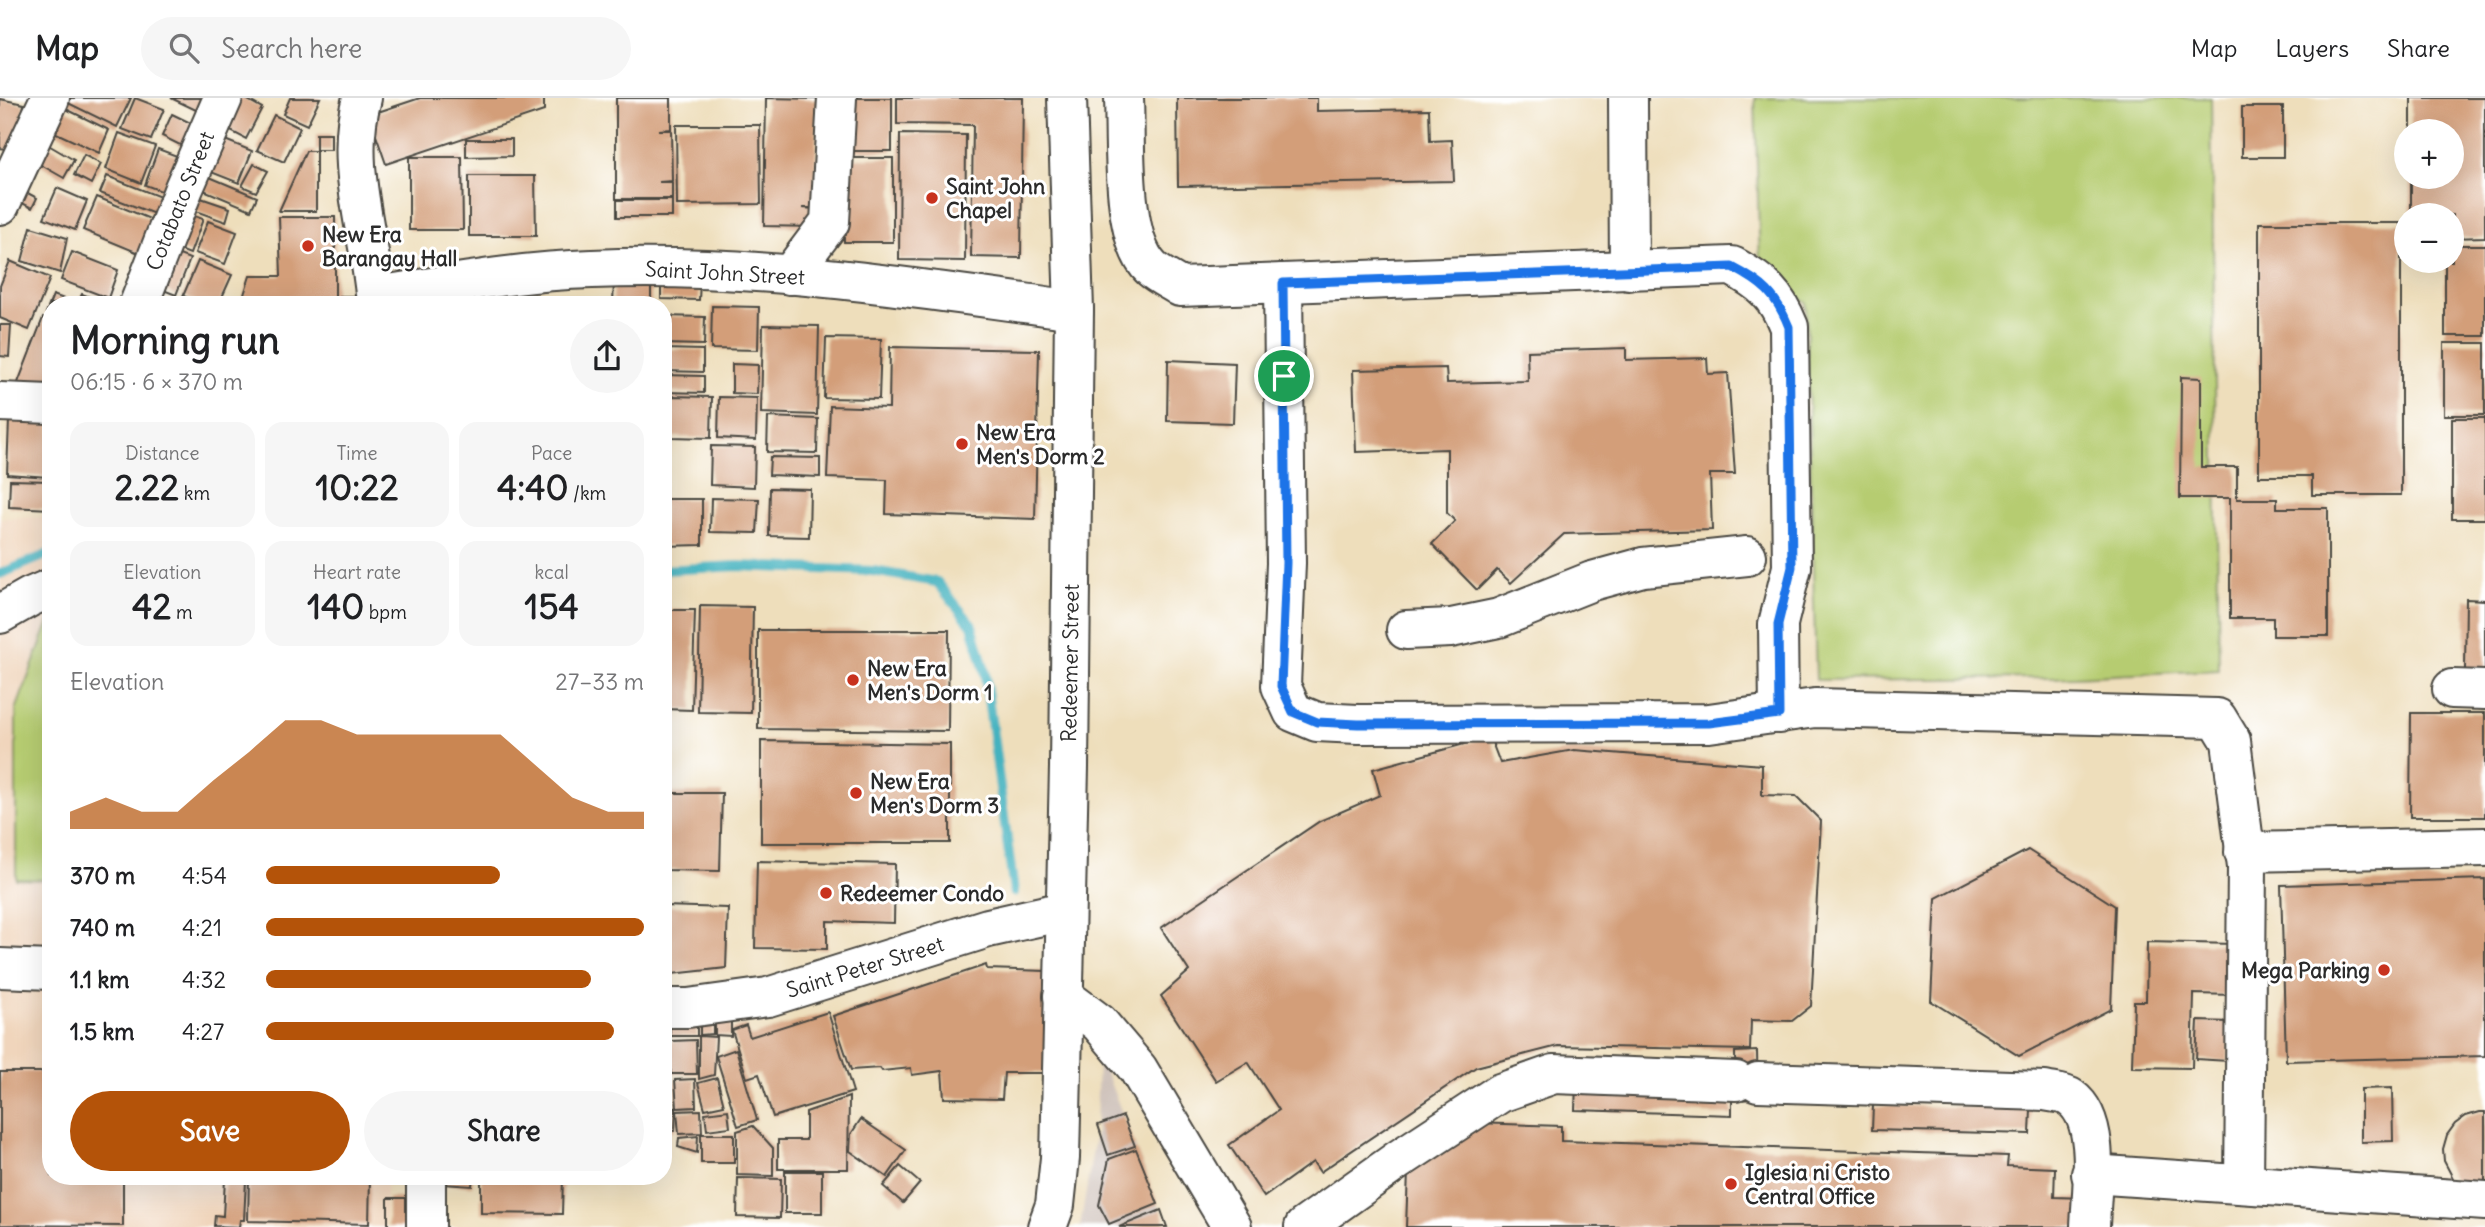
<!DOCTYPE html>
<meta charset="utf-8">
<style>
:root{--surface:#fff;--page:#f6f6f6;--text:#202124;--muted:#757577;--line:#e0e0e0;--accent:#b45309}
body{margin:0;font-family:Delius,sans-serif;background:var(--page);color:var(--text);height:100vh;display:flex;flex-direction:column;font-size:26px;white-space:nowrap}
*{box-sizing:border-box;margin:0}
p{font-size:23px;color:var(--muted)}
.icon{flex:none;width:38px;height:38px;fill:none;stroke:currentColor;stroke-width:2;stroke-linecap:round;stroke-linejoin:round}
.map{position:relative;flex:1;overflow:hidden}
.sheet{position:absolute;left:42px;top:198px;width:630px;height:889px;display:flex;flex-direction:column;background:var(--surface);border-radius:28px;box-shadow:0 7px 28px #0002}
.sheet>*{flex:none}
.buttons{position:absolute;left:2394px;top:21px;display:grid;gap:14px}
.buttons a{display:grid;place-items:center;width:70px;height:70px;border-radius:50%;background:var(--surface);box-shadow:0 7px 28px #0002;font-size:35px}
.pin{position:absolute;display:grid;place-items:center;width:60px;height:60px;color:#fff;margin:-30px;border:4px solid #fff;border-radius:50%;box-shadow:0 2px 7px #0007}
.round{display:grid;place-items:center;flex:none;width:74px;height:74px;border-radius:37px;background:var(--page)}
.overview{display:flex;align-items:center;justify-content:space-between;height:119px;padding:0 28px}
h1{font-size:38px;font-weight:700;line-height:52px}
.figures{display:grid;grid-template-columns:repeat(3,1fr);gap:10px;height:119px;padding:7px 28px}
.figures div{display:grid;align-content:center;border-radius:18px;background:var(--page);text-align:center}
.figures b{font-size:35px;font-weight:700}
.figures small{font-size:19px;font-weight:400}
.figures p{font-size:19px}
.chart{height:196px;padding:14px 28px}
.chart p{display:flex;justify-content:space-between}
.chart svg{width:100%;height:126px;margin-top:7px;fill:var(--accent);opacity:.7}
.cta{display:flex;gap:14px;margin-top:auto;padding:14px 28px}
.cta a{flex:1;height:80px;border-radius:42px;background:var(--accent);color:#fff;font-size:28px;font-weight:700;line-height:80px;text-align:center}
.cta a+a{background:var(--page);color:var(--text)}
ul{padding:0 28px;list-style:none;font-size:23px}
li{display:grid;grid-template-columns:112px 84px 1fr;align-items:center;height:52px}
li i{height:18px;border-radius:9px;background:var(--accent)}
header{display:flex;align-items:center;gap:42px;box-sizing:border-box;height:98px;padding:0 35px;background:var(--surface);border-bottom:2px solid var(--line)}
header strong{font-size:33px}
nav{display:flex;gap:38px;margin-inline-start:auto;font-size:24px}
.search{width:490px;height:63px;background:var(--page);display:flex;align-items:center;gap:18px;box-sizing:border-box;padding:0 24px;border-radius:38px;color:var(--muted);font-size:26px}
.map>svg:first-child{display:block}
</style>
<header>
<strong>Map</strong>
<div class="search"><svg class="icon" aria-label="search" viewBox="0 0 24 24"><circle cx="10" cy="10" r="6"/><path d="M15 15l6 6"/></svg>Search here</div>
<nav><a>Map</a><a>Layers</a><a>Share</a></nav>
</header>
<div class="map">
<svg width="2485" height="1129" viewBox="0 0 2485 1129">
<rect width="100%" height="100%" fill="#fff"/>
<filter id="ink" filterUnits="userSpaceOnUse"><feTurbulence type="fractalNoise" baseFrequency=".0143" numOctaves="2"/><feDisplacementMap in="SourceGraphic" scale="14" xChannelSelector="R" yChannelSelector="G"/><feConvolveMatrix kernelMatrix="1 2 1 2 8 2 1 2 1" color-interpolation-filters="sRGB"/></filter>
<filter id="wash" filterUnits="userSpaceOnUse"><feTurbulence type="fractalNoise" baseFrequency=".00686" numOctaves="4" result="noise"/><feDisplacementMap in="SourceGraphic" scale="28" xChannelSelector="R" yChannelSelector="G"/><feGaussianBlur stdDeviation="1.57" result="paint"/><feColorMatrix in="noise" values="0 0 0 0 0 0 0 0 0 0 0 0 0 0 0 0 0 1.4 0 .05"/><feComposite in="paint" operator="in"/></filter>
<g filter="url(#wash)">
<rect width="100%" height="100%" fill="#eedebb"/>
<polygon fill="#f0d5bc" points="51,419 51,1078 387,1078 385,1129 0,1129 0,420"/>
<polygon fill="#cec1b9" points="1098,954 1167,1129 1080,1129 1096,1034"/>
<g fill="#b6cc71" stroke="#707c4e" stroke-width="2">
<polygon points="1755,0 2211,0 2219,572 2052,580 1816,582 1806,205 1760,170"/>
<polygon points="51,518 51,782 16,781 16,612"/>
</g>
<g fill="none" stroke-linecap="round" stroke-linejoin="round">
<g stroke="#44b2bf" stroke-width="10">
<polyline points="663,472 738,468 873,473 937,484 972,527 984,570 1014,794"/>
<polyline points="0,476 51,455"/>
</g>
</g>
<g id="blocks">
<g fill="#d39e79">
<polygon points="65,0 131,0 117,29 64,3"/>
<polygon points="135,0 164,11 151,42 122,31"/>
<polygon points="171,0 207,0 200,14"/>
<polygon points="238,0 244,0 262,10 246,41 223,29"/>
<polygon points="290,0 320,0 307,27 283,16"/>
<polygon points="420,0 544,0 544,13 386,66 369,17"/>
<polygon points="616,0 671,0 671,31 658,32 671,32 672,83 659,84 672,84 672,101 616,101"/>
<polygon points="766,0 817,1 815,110 802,110 815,111 815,129 764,128"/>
<rect x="843" y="0" width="49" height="53"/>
<polygon points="897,0 1023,0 1021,160 971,159 973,27 897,26"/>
<polygon points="1177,0 1317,0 1317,13 1429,11 1430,43 1452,42 1454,83 1178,88"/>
<polygon points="2411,0 2485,0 2485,139 2452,140 2452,117 2411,117 2411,79 2452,79 2452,33 2411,33"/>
<polygon points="0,1 24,6 18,54 0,50"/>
<rect x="2242" y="9" width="41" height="50"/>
<polygon points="64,10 109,32 99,55 52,33"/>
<polygon points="172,16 199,29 188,51 162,38"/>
<polygon points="274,17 300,30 284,64 257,52"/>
<polygon points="676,27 760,27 761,106 677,107"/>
<polygon points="119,35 155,48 141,85 106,71"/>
<rect x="316" y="36" width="15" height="16"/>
<polygon points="900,36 966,37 965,163 899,162"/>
<polygon points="220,40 252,53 239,85 206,72"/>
<polygon points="466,41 512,41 512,58 466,59"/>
<polygon points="45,45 74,62 64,80 34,63"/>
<polygon points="158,51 177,58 164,94 145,87"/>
<polygon points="306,53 316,53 316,113 279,113"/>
<polygon points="84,57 101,66 91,86 74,77"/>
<polygon points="409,59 462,59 463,132 409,132"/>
<rect x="844" y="60" width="49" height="84"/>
<polygon points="254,66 268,73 256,94 242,88"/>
<polygon points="200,75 257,99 251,112 194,88"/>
<polygon points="107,78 163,100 157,117 100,95"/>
<polygon points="469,78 535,78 536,138 469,138"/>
<polygon points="57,90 87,103 75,132 44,120"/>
<polygon points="22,92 37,100 32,110 16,102"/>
<polygon points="192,97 230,110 226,124 187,110"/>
<polygon points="97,99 155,123 141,156 83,132"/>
<rect x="617" y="102" width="55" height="17"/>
<polygon points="180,113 203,121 190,156 167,147"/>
<polygon points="279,119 335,119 335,206 241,206 250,178 281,178"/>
<polygon points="208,123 237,134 225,166 195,155"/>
<polygon points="2259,125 2401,125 2401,397 2312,397 2312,378 2259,378"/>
<polygon points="31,129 67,140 60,175 22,163"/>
<polygon points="2452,147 2485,147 2485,238 2445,238 2445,163 2452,163"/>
<polygon points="166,152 190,161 176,197 153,188"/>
<polygon points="72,154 118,172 108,200 61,182"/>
<polygon points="10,163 50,180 29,232 0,220 0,188"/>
<polygon points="198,163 232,177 219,206 203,206 183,198"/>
<polygon points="614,184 651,184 651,206 613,205"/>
<polygon points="661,184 700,184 699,202 661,201"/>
<polygon points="82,196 107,206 77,206"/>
<polygon points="53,197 70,203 69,206 51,206 51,217 46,215"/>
<rect x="340" y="198" width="24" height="8"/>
<polygon points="712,208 759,209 758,252 711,251"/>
<polygon points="663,218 705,219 704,247 663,246"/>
<polygon points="43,220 51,223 51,294 16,290"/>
<polygon points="0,227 11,227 9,259 0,258"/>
<polygon points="763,227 819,228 817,317 761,315"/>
<polygon points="826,240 881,241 879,301 824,300"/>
<rect x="2444" y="245" width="41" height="72"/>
<polygon points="890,249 1039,252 1035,421 886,416 887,382 827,380 830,308 889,310"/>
<polygon points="1626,250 1626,262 1707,260 1708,276 1728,275 1735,376 1710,376 1712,432 1564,436 1511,485 1497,472 1477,492 1432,446 1455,423 1447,415 1447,351 1356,354 1353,272 1446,270 1447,285 1528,283 1527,253"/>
<polygon points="663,251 703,252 703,274 663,273"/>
<polygon points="1168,262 1235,265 1233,325 1167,323"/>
<polygon points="732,266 758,267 757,296 732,295"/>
<polygon points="663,277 704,278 704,295 663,294"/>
<polygon points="2181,279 2201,280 2201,369 2237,369 2237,401 2277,401 2277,410 2328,410 2328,538 2273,538 2273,520 2230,520 2230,400 2180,400"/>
<polygon points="671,298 712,299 711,340 670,339"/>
<polygon points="719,299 757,300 756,342 718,340"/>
<polygon points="768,319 818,321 817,355 767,354"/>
<rect x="2452" y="320" width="33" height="101"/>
<polygon points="9,322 51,323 48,379 7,376"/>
<polygon points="711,348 755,349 754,389 710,387"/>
<polygon points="770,359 820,360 820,379 769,377"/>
<polygon points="10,382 51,383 51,411 9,409"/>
<polygon points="770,390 810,391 809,439 769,438"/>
<polygon points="711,400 759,401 757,435 710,434"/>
<polygon points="663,401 702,401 702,447 663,448"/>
<polygon points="2466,501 2485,502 2485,572 2465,572"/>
<polygon points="700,508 753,509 751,615 698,614"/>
<polygon points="663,512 695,512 692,612 663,611"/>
<polygon points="758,532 949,532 948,633 758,631"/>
<polygon points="2411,615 2485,615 2485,719 2410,719"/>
<polygon points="1490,639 1500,665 1574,652 1762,667 1762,697 1796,698 1821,723 1811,908 1792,923 1751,922 1750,952 1558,948 1476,969 1320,1074 1313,1064 1264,1099 1229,1047 1279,1012 1248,964 1216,983 1161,898 1189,873 1161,830 1320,723 1380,697 1373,671"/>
<polygon points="761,643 950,646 950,745 761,745"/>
<polygon points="663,695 722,695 720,773 663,772"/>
<polygon points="2028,752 2115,808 2111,911 2019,958 1931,903 1936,800"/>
<polygon points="757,763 895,766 894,825 827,823 827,851 755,850"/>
<polygon points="2485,781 2485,958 2286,963 2281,787"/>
<polygon points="663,808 728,810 726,870 663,877"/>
<polygon points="2147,844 2235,846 2234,897 2194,896 2192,970 2132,969 2134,903 2146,903"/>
<polygon points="986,867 987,871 1047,873 1046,975 1004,975 1002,1001 944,1000 942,973 912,977 911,970 882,973 880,970 851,972 833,918"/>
<polygon points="828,914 853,994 773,1019 759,976 747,980 732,932 746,927 750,939"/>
<polygon points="713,920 713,936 700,937 700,921"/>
<polygon points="715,920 731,921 731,938 715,937"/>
<polygon points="2198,923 2230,924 2228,963 2196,961"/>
<rect x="670" y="924" width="27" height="14"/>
<polygon points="699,938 716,939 714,977 699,981"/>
<polygon points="696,942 697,976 671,976 671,943"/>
<polygon points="736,951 757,1022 738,1028 716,958"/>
<polygon points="1757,953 1758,1001 1736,1002 1735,954"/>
<polygon points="0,974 51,974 51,1078 123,1078 123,1128 0,1127"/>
<polygon points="717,980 724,1007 705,1011 698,985"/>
<polygon points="695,981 696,1009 677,1010 675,982"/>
<polygon points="1576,987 1732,992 1732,1017 1575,1012"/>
<polygon points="2392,990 2393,1043 2361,1044 2361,991"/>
<polygon points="849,999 848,1071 778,1071 778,1042 806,1042 806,1014"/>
<polygon points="1873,1007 2031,1011 2030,1036 1872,1032"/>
<polygon points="663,1009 676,1010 675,1033 663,1032"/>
<polygon points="701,1012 702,1035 679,1036 677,1013"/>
<polygon points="728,1012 730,1029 707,1032 705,1015"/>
<polygon points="2480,1014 2485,1014 2485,1095 2455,1084 2444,1063 2443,1051 2447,1037 2455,1026 2466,1018"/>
<polygon points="1123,1018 1135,1048 1108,1057 1098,1027"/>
<polygon points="861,1021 906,1052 887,1079 850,1053 851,1036"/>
<polygon points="1474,1025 1561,1028 1561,1043 2008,1058 2007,1068 2055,1070 2054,1099 2085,1100 2084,1129 1406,1129 1408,1074"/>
<polygon points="753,1028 773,1050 773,1078 737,1077 737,1033"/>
<rect x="701" y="1036" width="33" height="29"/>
<polygon points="698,1038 697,1055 678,1049 679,1040"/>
<polygon points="1136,1051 1158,1106 1109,1126 1099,1107 1109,1061"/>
<polygon points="900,1068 920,1085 903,1105 883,1088"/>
<rect x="785" y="1073" width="37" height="42"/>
<polygon points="249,1078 370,1078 369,1126 248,1123"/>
<polygon points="443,1078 473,1078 472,1088 443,1086"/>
<polygon points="481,1078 563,1078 562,1116 481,1115"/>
<polygon points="738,1080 781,1081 780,1120 737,1119"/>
<polygon points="225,1081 246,1082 244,1122 240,1122 239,1129 214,1128 215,1117 223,1118"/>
<rect x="388" y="1100" width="20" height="29"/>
<polygon points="1161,1112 1167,1129 1119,1129"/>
</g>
</g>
</g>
<g filter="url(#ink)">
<use href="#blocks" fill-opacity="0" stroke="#484641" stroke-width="2"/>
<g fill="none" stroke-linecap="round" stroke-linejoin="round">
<defs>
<g id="minor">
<path d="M362 0C343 68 371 138 376 206"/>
<path d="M1124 0C1126 42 1120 142 1152 171 1160 178 1171 183 1180 189L1732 168C1763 185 1776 196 1789 229L1792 469 1778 526 1779 616"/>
<polyline points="1628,0 1629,173"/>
<polyline points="0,107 50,0"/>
<polyline points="790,177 830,124 837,0"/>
<polyline points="1283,185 1286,465 1281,588 1293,614 1317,624 1358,626 1709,625 1815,610 2217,620 2231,643 2247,768 2244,1086"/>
<path d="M376 198C447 187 520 173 592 171 753 164 915 190 1074 212"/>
<polyline points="139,206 184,90 223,0"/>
<polyline points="0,304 51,306"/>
<polyline points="0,516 30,499 51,490"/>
<polyline points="1406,532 1451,530 1499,520 1592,483 1643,469 1747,458"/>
<polyline points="2452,591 2485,592"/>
<polyline points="2244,754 2485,749"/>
<polyline points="0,870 51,872"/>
<polyline points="1063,898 1099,925 1138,971 1232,1129"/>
<polyline points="663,910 688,910 768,899 988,830 1064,813"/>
<path d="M1758 984 2045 993C2052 995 2064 995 2071 1000 2103 1023 2091 1094 2090 1129"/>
<polyline points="2091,1076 2485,1103"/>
<polyline points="426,1078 426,1129"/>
<polyline points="1047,1129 1055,1107 1060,1060 1069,669 1074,212 1067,0"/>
<polyline points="1304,1129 1398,1062 1500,995 1554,976 1736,983"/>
</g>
</defs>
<use href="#minor" stroke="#484641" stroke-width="42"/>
<use href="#minor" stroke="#fff" stroke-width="38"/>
</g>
</g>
<g fill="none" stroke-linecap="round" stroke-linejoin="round" filter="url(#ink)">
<defs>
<path id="route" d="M1732 169C1763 185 1776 196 1789 229L1792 469 1778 526 1779 616 1709 625 1358 626 1317 624 1293 614 1281 588 1286 465 1283 185Z"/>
</defs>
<use href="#route" stroke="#fff" stroke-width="14"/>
<use href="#route" stroke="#1a73e8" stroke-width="9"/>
</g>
<g fill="#c8321e" stroke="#fff" stroke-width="2.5">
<circle cx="932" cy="100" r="7"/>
<circle cx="308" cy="148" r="7"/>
<circle cx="962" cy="346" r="7"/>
<circle cx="853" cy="582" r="7"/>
<circle cx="856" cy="695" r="7"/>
<circle cx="826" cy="795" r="7"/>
<circle cx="2384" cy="872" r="7"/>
<circle cx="1731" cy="1086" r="7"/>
</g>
<g text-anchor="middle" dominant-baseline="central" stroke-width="6" stroke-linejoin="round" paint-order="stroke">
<g font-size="21" font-weight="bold" fill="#2b2b2b" stroke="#fff" text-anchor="start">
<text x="946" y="88">Saint John<tspan x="946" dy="24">Chapel</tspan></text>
<text x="322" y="136">New Era<tspan x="322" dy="24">Barangay Hall</tspan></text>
<text x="976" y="334">New Era<tspan x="976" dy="24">Men's Dorm 2</tspan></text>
<text x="867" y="570">New Era<tspan x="867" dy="24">Men's Dorm 1</tspan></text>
<text x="870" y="683">New Era<tspan x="870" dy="24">Men's Dorm 3</tspan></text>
<text x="840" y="795">Redeemer Condo</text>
<text x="2370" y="872" text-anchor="end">Mega Parking</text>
<text x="1745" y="1074">Iglesia ni Cristo<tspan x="1745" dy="24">Central Office</tspan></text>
</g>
<g font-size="21" fill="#2b2b2b" stroke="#fff">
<text transform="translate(180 103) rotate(-68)">Cotabato Street</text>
<text transform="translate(725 175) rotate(3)">Saint John Street</text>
<text transform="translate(1070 565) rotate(-89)">Redeemer Street</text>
<text transform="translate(865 869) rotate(-17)">Saint Peter Street</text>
</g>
</g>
</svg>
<div class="buttons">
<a>+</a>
<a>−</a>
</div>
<div class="pin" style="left:1284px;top:278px;background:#1e9e55"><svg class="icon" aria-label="arrive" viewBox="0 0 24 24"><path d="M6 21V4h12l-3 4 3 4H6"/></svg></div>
<section class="sheet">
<div class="overview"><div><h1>Morning run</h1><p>06:15 · 6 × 370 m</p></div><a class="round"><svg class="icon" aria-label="share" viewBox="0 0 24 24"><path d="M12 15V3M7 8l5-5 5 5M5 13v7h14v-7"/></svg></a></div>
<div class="figures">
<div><p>Distance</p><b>2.22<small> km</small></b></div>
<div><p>Time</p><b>10:22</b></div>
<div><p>Pace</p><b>4:40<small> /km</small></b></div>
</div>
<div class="figures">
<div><p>Elevation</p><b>42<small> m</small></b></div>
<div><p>Heart rate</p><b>140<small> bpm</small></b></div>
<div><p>kcal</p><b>154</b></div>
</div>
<div class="chart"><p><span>Elevation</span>27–33 m</p>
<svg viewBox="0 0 160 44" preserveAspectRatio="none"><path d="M0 44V38L10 33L20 38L30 38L40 27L50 17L60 6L70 6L80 11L90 11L100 11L110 11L120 11L130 22L140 33L150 38L160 38V44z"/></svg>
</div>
<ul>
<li><b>370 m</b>4:54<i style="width:62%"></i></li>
<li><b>740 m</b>4:21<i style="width:100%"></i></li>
<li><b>1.1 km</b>4:32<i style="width:86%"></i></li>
<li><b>1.5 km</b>4:27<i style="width:92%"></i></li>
</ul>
<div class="cta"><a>Save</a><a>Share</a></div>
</section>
</div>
